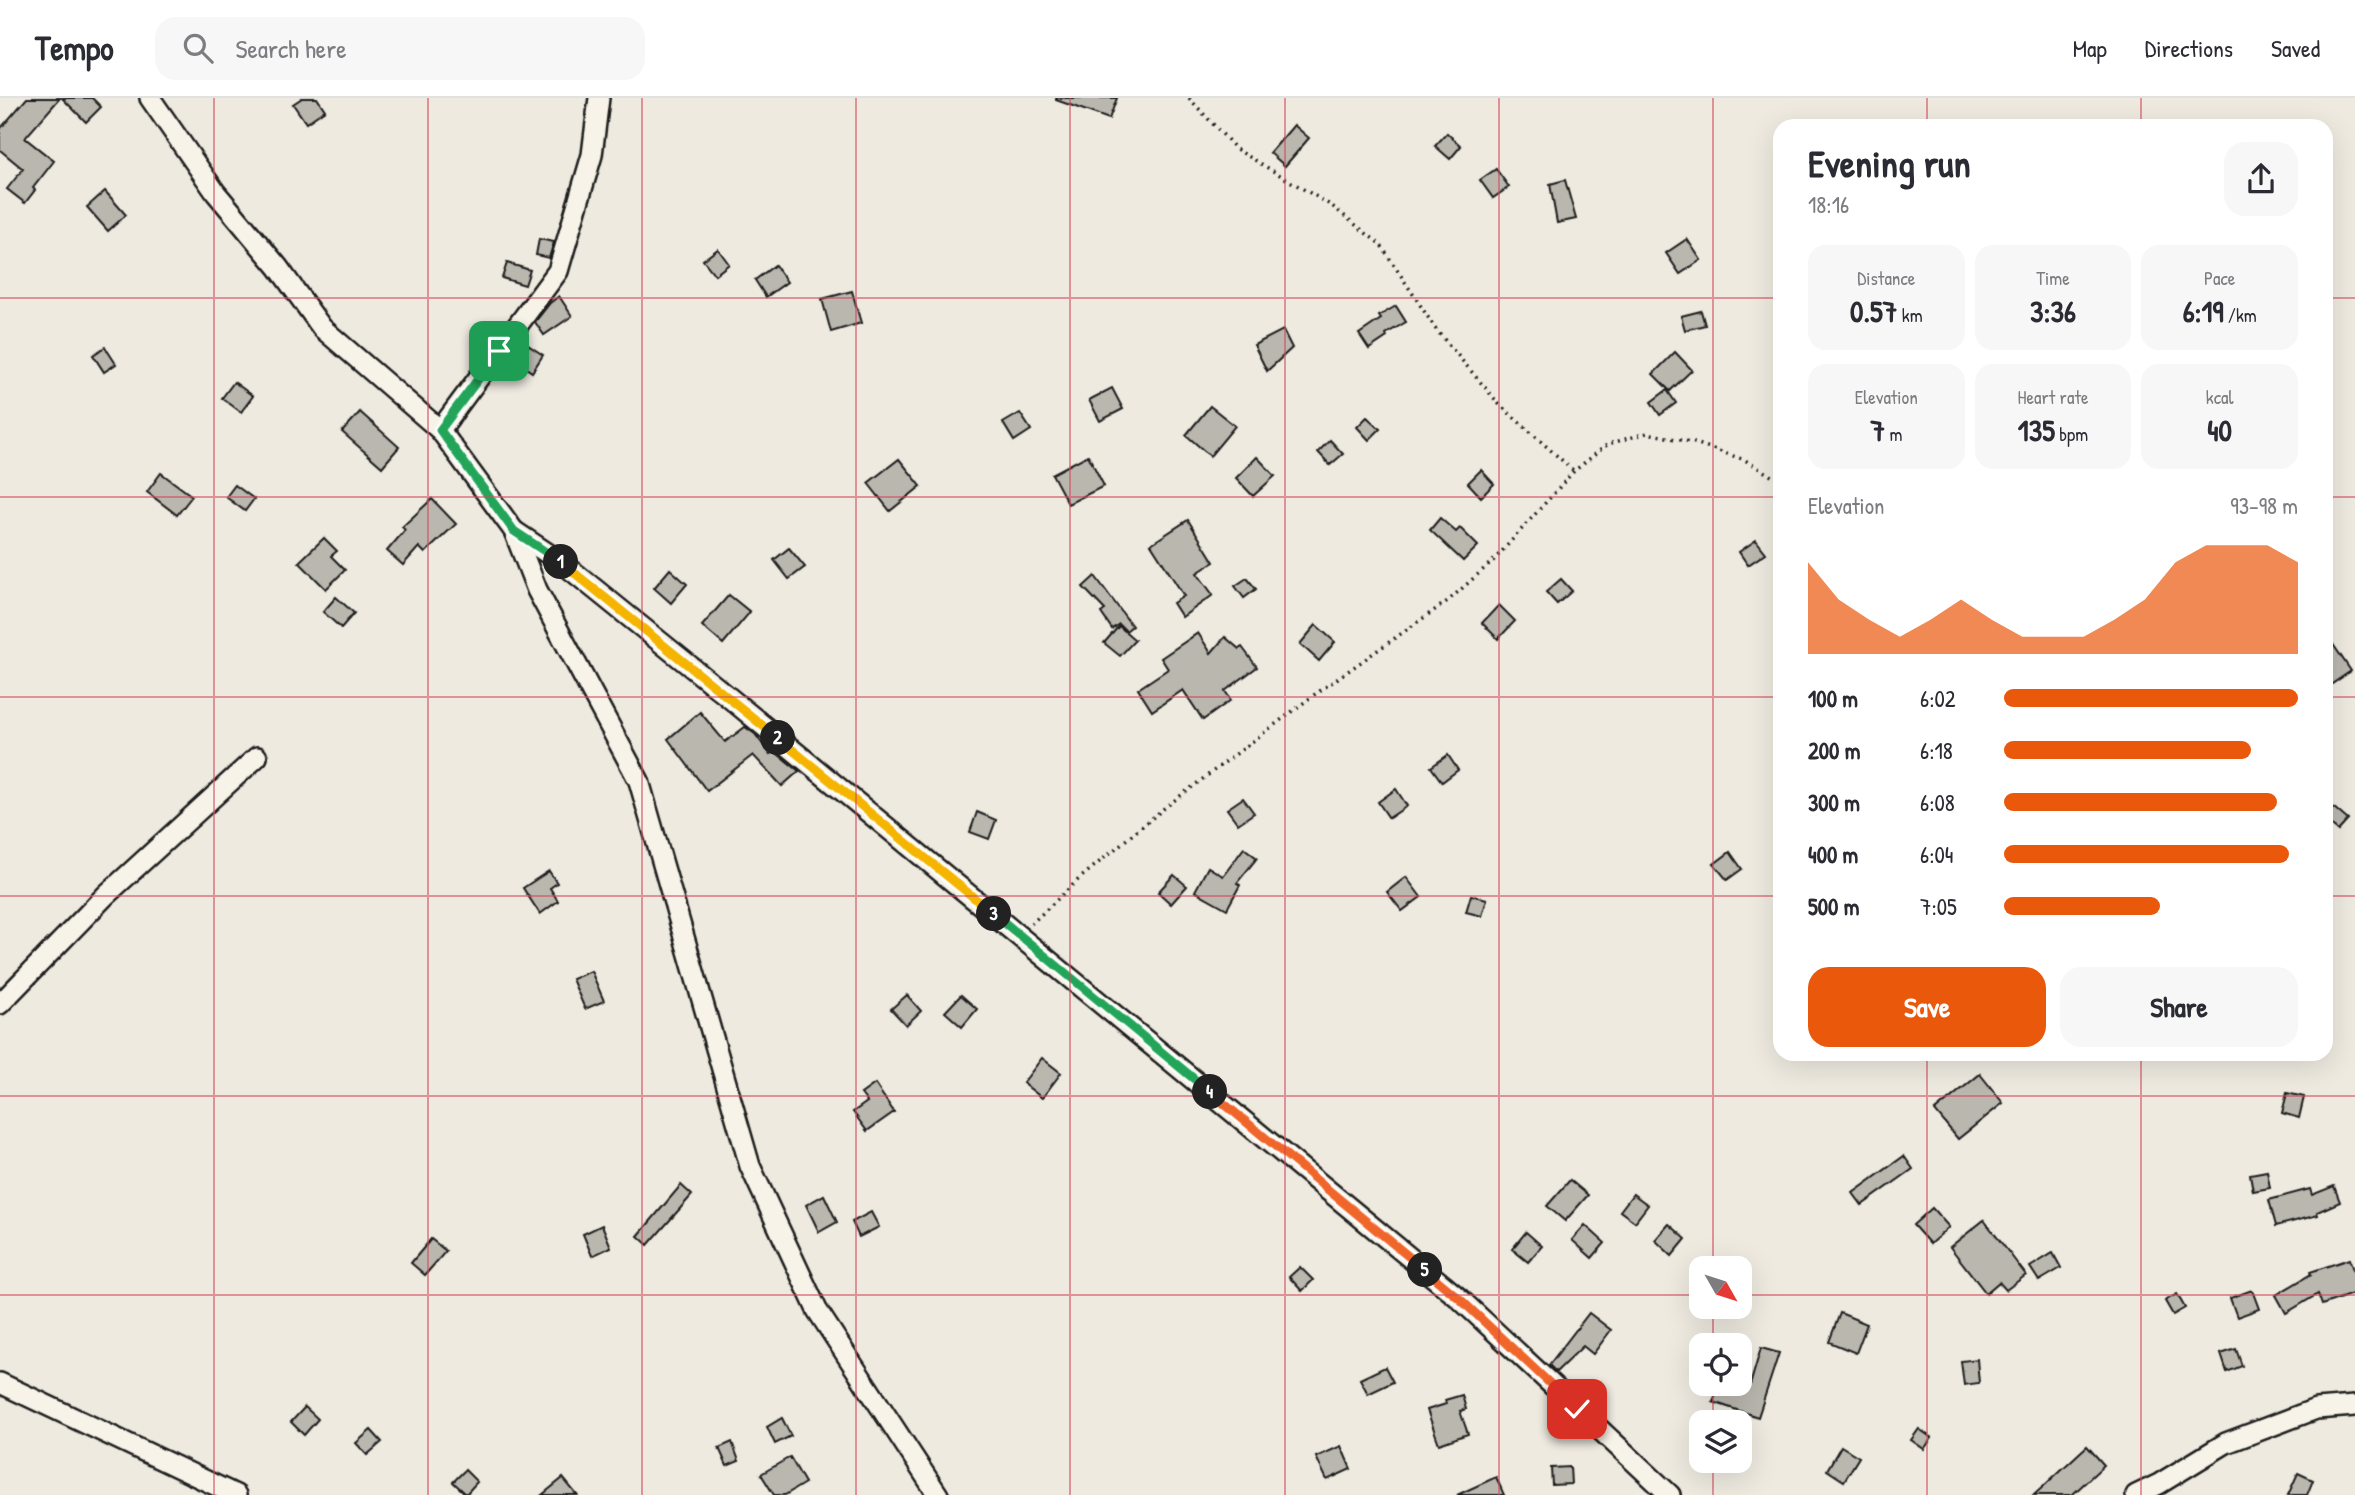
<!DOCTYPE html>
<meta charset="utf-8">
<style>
:root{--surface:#fff;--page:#f7f7f7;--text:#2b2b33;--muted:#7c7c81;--line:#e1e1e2;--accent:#ea580c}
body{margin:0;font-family:"Patrick Hand",sans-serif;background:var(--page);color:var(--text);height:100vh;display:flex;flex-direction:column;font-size:26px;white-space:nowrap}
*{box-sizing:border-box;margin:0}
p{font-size:23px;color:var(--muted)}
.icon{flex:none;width:38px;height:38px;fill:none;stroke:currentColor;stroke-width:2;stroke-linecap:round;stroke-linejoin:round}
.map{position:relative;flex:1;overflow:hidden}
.sheet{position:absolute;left:1773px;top:21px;width:560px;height:942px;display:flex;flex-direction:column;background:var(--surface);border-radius:21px;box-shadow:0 7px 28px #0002}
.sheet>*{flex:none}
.needle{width:46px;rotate:129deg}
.buttons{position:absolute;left:1689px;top:1158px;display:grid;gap:14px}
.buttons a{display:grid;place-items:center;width:63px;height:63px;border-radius:14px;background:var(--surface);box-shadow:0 7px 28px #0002;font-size:35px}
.pin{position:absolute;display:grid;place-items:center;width:60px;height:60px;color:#fff;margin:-30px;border-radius:14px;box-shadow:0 4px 10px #0006}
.km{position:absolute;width:35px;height:35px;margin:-18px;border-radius:50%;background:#222;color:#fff;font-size:19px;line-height:35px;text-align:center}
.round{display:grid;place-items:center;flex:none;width:74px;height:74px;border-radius:21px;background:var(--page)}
.headline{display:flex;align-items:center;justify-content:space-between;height:119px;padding:0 35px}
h1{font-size:38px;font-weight:800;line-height:52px}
.stats{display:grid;grid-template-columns:repeat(3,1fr);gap:10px;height:119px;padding:7px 35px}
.stats div{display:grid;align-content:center;border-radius:18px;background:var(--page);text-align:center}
.stats b{font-size:30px;font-weight:800}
.stats small{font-size:19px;font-weight:400}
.stats p{font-size:19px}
.chart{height:196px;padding:14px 35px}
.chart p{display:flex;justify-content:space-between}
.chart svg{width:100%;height:126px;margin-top:7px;fill:var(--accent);opacity:.7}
.cta{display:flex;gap:14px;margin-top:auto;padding:14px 35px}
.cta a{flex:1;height:80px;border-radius:21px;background:var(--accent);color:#fff;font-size:28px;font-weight:800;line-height:80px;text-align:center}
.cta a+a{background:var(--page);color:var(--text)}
ul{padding:0 35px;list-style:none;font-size:23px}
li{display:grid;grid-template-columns:112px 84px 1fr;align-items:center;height:52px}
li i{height:18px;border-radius:9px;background:var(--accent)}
header{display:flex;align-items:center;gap:42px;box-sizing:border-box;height:98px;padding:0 35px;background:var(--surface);border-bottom:2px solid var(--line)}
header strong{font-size:33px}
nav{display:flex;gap:38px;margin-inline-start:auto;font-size:24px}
.search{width:490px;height:63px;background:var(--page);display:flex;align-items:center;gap:18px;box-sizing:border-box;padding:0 24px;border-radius:21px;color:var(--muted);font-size:26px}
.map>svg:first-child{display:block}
</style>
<header>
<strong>Tempo</strong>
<div class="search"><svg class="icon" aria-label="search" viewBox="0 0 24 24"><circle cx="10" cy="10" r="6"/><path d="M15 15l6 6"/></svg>Search here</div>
<nav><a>Map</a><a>Directions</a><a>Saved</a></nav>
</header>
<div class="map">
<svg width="2355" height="1397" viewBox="0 0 2355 1397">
<rect width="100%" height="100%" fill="#eeeae0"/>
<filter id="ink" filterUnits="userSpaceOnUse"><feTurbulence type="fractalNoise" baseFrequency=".0143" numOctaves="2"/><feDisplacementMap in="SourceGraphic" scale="14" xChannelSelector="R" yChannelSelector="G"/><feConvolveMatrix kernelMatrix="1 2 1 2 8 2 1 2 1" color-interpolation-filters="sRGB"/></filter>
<g filter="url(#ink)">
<g fill="#bab7af" stroke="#1c1c1c" stroke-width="2">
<polygon points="27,0 60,0 25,40 54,63 33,90 35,92 25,105 7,91 23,71 0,52 0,31"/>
<polygon points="62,0 92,0 101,9 86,24"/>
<polygon points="302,0 317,0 325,12 306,25 293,6"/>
<polygon points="1056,0 1117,0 1109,21 1056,2"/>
<polygon points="1294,27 1309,40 1285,68 1270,55"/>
<polygon points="1447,35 1461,48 1450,61 1435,48"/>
<polygon points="1496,71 1509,89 1493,100 1480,82"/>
<polygon points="1565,82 1576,121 1557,125 1550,86"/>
<polygon points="105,93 126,117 108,133 87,109"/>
<polygon points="539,141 554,144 549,160 536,157"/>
<polygon points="1687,141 1701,162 1680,176 1666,155"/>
<polygon points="718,151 729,166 715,177 703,162"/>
<polygon points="507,165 530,172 525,187 502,180"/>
<polygon points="775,167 787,184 766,199 755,182"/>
<polygon points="852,193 861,225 831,234 822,201"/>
<polygon points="559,198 572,218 544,237 535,224 550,205"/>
<polygon points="1396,208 1406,224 1386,236 1387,239 1369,251 1359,236 1381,221 1379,218"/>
<polygon points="1701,213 1705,227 1685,232 1681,218"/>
<polygon points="1283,232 1292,250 1267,273 1254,247"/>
<polygon points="522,243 543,257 532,274 510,259"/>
<polygon points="105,249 116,266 104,274 93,257"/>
<polygon points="1675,254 1692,272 1670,293 1653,276"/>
<polygon points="234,284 253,298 241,314 222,300"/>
<polygon points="1112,290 1123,311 1100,323 1089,302"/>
<polygon points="1667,292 1676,305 1660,317 1651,304"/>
<polygon points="1210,308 1235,328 1210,358 1186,337"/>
<polygon points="360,314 399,349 382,369 342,334"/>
<polygon points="1020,315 1031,332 1014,343 1003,325"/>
<polygon points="1367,319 1380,331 1369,342 1357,329"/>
<polygon points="1330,342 1343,356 1330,367 1318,354"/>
<polygon points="1088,357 1104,388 1068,406 1052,376"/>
<polygon points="1257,359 1275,378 1253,398 1236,380"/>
<polygon points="899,361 921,388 890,413 868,385"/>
<polygon points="1481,372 1494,386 1481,399 1468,385"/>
<polygon points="161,375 192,398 177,417 147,394"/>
<polygon points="235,387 254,401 245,413 226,399"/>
<polygon points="432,401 456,426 425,455 419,449 403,467 387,453 405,432 402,429"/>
<polygon points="1440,420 1456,434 1460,430 1478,448 1463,463 1430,432"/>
<polygon points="1188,422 1214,464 1197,475 1213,497 1182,519 1173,505 1184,498 1151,446"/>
<polygon points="324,440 337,453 331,458 345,472 326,491 299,464"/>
<polygon points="1756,442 1766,455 1748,467 1739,454"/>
<polygon points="789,450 805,469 789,481 774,462"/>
<polygon points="670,471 687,486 671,505 654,490"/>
<polygon points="1095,478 1132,528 1126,533 1119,526 1112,531 1101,515 1105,512 1083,489"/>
<polygon points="1247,480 1256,491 1244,500 1235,488"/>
<polygon points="1561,481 1572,493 1557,506 1546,494"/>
<polygon points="729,497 750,514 723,546 702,528"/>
<polygon points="336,499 354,515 341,530 323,514"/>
<polygon points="1499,507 1515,523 1498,541 1482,525"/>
<polygon points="1316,527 1335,544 1319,563 1300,546"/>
<polygon points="1119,528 1135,542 1120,558 1104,545"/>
<polygon points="1198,535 1211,555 1225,539 1239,551 1242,549 1257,569 1225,593 1231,602 1203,622 1183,592 1152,613 1138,591 1168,571 1161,560"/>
<polygon points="2326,536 2351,573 2326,590"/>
<polygon points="700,614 725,644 745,629 755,636 770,656 774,653 799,673 782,688 753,657 707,693 668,641"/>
<polygon points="1448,657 1458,672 1442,684 1431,669"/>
<polygon points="1396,691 1407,708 1389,720 1378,704"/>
<polygon points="1243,700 1254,715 1238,726 1227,711"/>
<polygon points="2333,709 2348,722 2338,733 2326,723 2326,717"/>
<polygon points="977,714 996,722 989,741 970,734"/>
<polygon points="1244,750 1257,760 1237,785 1240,787 1227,811 1195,793 1208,769 1223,778"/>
<polygon points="1730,754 1742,771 1727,782 1714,766"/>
<polygon points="549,773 557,785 550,790 558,803 540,816 523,790"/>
<polygon points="1174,777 1187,788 1171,806 1158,794"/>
<polygon points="1406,779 1421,799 1402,813 1387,794"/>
<polygon points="1471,797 1487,801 1482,818 1466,814"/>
<polygon points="591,873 604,903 585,911 572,881"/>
<polygon points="907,897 921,913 906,927 891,911"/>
<polygon points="961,897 977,911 962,929 945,914"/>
<polygon points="1042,960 1061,975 1042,1000 1023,985"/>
<polygon points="1980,976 2003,1005 1958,1041 1935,1013"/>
<polygon points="875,986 894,1014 867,1033 853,1014 867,1004 861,996"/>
<polygon points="2287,995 2304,999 2299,1020 2282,1015"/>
<polygon points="1904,1058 1913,1071 1862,1107 1853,1095"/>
<polygon points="2267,1073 2270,1090 2253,1093 2250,1076"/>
<polygon points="1570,1082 1588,1097 1565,1123 1547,1108"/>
<polygon points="681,1087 692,1097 648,1147 638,1138"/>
<polygon points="2334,1088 2340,1104 2317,1114 2318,1117 2276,1128 2269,1102 2310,1091 2312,1097"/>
<polygon points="1633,1096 1648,1107 1635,1124 1620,1113"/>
<polygon points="824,1097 837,1124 819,1134 806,1107"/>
<polygon points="1932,1110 1949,1129 1930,1146 1913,1127"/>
<polygon points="871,1114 879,1129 859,1139 852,1124"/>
<polygon points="1984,1122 2026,1177 2006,1192 1999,1184 1986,1195 1950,1149"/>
<polygon points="1669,1126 1686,1141 1672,1158 1655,1142"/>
<polygon points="602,1127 611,1149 592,1158 583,1136"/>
<polygon points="1585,1127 1605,1145 1592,1160 1572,1142"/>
<polygon points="1526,1134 1542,1148 1528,1164 1512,1151"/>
<polygon points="431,1141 446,1153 425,1177 411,1165"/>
<polygon points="2053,1155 2061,1170 2039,1183 2030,1169"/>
<polygon points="2349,1161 2355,1177 2355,1195 2322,1207 2318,1196 2286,1215 2276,1197 2311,1176 2310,1174"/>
<polygon points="1300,1169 1313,1182 1302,1193 1289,1179"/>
<polygon points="2252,1192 2259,1211 2237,1219 2230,1200"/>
<polygon points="2177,1196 2185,1210 2173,1217 2165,1203"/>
<polygon points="1589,1215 1611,1232 1593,1256 1583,1248 1556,1274 1549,1267"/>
<polygon points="1840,1215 1867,1226 1856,1255 1829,1244"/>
<polygon points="1761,1250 1779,1255 1758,1319 1713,1304 1719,1287 1738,1294 1741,1285 1750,1287"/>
<polygon points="2236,1251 2242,1268 2227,1274 2221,1256"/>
<polygon points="1977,1261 1979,1285 1964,1287 1961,1263"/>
<polygon points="1385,1269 1393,1284 1368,1296 1360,1281"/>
<polygon points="1462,1297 1466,1311 1460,1313 1468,1336 1439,1346 1427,1312 1446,1306 1445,1302"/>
<polygon points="305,1309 318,1321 304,1337 291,1324"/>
<polygon points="782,1320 791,1338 775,1346 767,1329"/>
<polygon points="1919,1331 1932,1340 1924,1351 1911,1342"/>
<polygon points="371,1332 382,1344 367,1357 356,1345"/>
<polygon points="732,1344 739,1363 727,1368 719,1350"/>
<polygon points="1341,1348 1351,1371 1327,1382 1316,1359"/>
<polygon points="1841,1348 1859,1359 1844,1383 1827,1372"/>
<polygon points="2087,1348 2104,1367 2072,1397 2034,1397"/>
<polygon points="790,1359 805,1385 785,1397 774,1397 761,1376"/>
<polygon points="1570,1369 1571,1386 1552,1387 1551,1370"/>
<polygon points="465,1372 477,1384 466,1396 453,1384"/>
<polygon points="2298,1375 2313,1382 2307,1397 2288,1397"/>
<polygon points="1496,1379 1504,1397 1457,1397"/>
<polygon points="563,1380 577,1397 542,1397"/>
</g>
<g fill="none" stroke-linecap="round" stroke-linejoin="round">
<defs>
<g id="street">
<polyline points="150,0 216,95 278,169 322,230 440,332 514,433 537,492 639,683 750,1068 817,1212 938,1397"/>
<polyline points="440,332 558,173 592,57 599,0"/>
<polyline points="514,433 565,467 726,597 1460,1201 1670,1397"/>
<polyline points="0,906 106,797 257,659"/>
<polyline points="0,1285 236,1397"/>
<polyline points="2136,1397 2159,1386 2226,1345 2316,1311 2355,1308"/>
</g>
</defs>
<use href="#street" stroke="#1c1c1c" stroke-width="24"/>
<g stroke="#1c1c1c" stroke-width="3.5" stroke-dasharray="2 5" stroke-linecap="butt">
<polyline points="1189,0 1236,51 1332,108 1381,147 1437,233 1499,306 1574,373"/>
<polyline points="1031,826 1079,781 1163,711 1314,597 1449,502 1494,462 1574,373 1608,346 1647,335 1695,345 1745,362 1780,383"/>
</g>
<use href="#street" stroke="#f7f3e8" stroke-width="19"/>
</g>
</g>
<g fill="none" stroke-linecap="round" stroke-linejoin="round" filter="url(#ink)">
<defs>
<polyline id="split-1" points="499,253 440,332 514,433 561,464"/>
<polyline id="split-2" points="561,464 778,640"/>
<polyline id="split-3" points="778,640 994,816"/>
<polyline id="split-4" points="994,816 1210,994"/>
<polyline id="split-5" points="1210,994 1425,1172"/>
<polyline id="split-6" points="1425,1172 1460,1201 1577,1311"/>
</defs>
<use href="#split-1" stroke="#fff" stroke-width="14"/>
<use href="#split-2" stroke="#fff" stroke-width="14"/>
<use href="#split-3" stroke="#fff" stroke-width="14"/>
<use href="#split-4" stroke="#fff" stroke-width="14"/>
<use href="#split-5" stroke="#fff" stroke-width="14"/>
<use href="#split-6" stroke="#fff" stroke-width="14"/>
<use href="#split-1" stroke="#22a559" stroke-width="9"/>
<use href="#split-2" stroke="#f5b400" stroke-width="9"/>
<use href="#split-3" stroke="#f5b400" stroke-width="9"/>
<use href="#split-4" stroke="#22a559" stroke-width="9"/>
<use href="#split-5" stroke="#f0652b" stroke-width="9"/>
<use href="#split-6" stroke="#f0652b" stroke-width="9"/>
</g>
<path fill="none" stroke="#d1495b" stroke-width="2" stroke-opacity="0.55" d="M214 0V1397M428 0V1397M642 0V1397M856 0V1397M1070 0V1397M1285 0V1397M1499 0V1397M1713 0V1171M1927 0V28M2141 0V28M0 200H1780M2326 200H2355M0 399H1780M2326 399H2355M0 599H1780M2326 599H2355M0 798H1780M2326 798H2355M1927 956V1397M2141 956V1397M0 998H2355M0 1197H1701M1740 1197H2355M1713 1209V1248M1713 1286V1325M1713 1363V1397"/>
</svg>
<div class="buttons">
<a><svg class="needle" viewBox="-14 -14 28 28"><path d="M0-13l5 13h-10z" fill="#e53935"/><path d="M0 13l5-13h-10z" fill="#7c7c81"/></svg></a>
<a><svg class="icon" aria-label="locate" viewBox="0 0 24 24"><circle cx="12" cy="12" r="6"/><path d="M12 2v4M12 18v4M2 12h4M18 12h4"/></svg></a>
<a><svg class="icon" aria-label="layers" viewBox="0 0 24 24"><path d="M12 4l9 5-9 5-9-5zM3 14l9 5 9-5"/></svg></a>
</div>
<div class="pin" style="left:499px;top:253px;background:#1e9e55"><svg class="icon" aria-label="arrive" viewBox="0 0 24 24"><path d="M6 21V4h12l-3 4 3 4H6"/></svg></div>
<div class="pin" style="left:1577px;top:1311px;background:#d93025"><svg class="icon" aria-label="check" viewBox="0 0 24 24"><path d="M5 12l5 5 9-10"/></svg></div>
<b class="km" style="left:561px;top:464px">1</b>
<b class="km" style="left:778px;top:640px">2</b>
<b class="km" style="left:994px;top:816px">3</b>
<b class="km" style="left:1210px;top:994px">4</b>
<b class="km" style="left:1425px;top:1172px">5</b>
<section class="sheet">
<div class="headline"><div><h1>Evening run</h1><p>18:16</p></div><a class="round"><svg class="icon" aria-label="share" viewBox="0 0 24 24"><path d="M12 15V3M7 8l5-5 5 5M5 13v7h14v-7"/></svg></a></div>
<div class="stats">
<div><p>Distance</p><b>0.57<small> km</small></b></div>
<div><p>Time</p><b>3:36</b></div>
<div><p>Pace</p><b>6:19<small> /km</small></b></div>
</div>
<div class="stats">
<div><p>Elevation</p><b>7<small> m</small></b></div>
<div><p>Heart rate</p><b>135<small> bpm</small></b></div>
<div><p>kcal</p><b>40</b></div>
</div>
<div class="chart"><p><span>Elevation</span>93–98 m</p>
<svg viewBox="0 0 160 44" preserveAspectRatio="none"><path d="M0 44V12L10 25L20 32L30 38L40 32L50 25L60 32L70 38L80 38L90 38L100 32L110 25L120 12L130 6L140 6L150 6L160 12V44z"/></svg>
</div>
<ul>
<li><b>100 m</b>6:02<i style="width:100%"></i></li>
<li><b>200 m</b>6:18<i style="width:84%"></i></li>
<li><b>300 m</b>6:08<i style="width:93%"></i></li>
<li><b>400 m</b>6:04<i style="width:97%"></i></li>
<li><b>500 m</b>7:05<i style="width:53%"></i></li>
</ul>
<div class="cta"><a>Save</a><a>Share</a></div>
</section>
</div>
